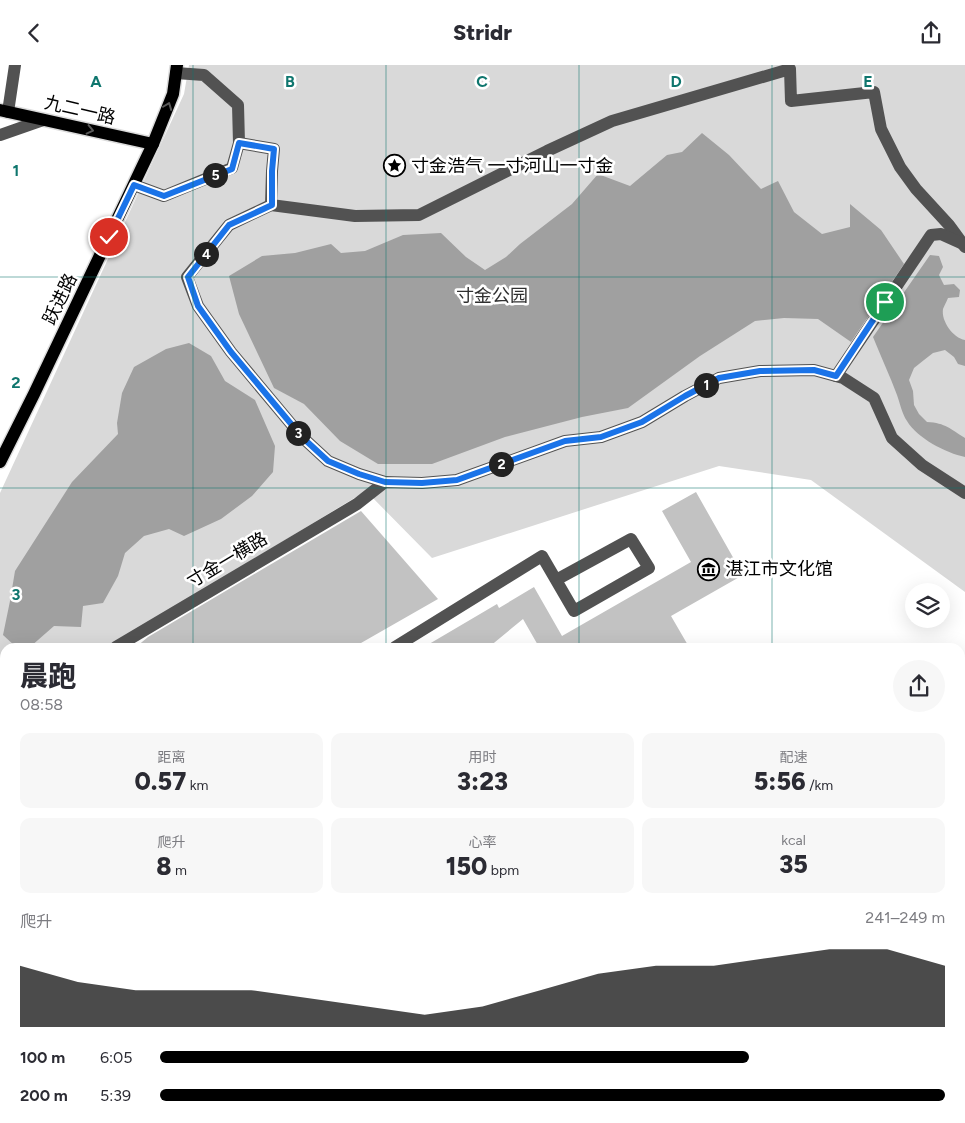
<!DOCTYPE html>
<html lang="zh">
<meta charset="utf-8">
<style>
:root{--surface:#fff;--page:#f7f7f7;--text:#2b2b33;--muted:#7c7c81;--accent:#000}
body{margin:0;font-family:Figtree,"Noto Sans SC",sans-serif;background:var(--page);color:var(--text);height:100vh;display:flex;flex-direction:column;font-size:19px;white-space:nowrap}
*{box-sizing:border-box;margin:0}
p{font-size:16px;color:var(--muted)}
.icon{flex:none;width:28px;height:28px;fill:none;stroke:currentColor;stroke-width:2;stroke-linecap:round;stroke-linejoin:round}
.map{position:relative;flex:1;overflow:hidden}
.panel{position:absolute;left:0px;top:578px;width:965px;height:481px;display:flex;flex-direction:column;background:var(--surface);border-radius:15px 15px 0 0;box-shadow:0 5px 20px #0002}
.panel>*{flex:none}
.tools{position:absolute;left:905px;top:518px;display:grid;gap:10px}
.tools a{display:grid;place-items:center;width:45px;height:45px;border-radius:50%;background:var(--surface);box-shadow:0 5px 20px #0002;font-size:25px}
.pin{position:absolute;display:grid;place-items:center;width:42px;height:42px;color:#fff;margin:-21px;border:2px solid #fff;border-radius:50%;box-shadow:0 1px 5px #0007}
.km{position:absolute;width:25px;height:25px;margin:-12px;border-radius:50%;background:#222;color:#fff;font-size:14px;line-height:25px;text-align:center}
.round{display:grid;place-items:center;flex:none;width:52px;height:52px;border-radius:26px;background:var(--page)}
.headline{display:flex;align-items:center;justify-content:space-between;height:85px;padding:0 20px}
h1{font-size:28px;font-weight:800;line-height:38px}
.metrics{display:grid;grid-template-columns:repeat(3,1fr);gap:8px;height:85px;padding:5px 20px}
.metrics div{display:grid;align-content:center;border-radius:10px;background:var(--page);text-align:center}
.metrics b{font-size:25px;font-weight:800}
.metrics small{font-size:14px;font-weight:400}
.metrics p{font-size:14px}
.chart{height:140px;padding:10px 20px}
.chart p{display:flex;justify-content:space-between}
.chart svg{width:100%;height:90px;margin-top:5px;fill:var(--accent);opacity:.7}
ul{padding:0 20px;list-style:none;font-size:16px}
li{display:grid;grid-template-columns:80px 60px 1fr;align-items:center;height:38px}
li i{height:12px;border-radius:6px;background:var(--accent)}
header{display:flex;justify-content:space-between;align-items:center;height:65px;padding:0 20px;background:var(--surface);font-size:22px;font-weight:800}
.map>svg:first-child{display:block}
</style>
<header><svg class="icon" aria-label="back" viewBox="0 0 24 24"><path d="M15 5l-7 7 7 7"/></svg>Stridr<svg class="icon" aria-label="share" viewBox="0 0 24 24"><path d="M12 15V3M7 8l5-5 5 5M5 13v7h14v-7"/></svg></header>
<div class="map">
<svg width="965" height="1058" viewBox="0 0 965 1058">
<rect width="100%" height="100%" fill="#fff"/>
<g fill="#d9d9d9">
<polygon points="189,0 965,0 965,527 811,415 719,401 432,493 366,426 108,582 5,582 5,979 0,984 0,428 184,29"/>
<polygon points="965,752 965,846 960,842 960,758"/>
<polygon points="965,944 965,1047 960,1043 960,950"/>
<polygon points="741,1054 777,1054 781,1058 734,1058"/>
</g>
<g fill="#a0a0a0">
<polygon points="702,68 729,90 761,124 778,116 794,147 822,169 850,162 850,139 881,165 904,199 851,277 818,254 784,253 755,256 700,291 628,343 582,352 505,372 432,399 378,399 340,376 304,339 274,323 239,249 229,211 262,191 295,188 331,179 341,188 365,186 403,170 441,168 466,192 485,205 506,192 520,179 572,139 598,109 630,121 667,90 682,87"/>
<path d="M930 190 939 191 943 202 939 210 944 220 954 219 960 225 959 232 948 233C947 236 944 241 943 244 941 256 953 273 965 275V301L958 299 954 292 945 285 933 288 924 295 914 303 909 315 913 326 914 340 919 349 927 357C946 358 950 364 965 373V392C946 388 917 373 907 356 902 349 900 338 897 330 890 311 881 292 873 272Z"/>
<polygon points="189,278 211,291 225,316 255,335 275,381 273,407 252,431 221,454 184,471 169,464 144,471 125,488 118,511 103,538 83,541 81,562 54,561 30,582 16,582 3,570 10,536 15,506 72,417 118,369 117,358 122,328 134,302 166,284"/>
</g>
<g fill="#c2c2c2">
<polygon points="696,427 743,510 671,551 689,582 539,582 523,554 489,582 424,582 497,539 499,543 534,522 562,571 691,497 662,446"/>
<polygon points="361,446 438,534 354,582 136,582 148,572"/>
</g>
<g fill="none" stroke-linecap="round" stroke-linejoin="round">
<defs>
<g id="major">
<polyline points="0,45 153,79"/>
<polyline points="0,397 34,329 153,79 173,29 177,0"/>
<polyline points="0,620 5,627"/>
<polyline points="0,651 5,656"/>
<polyline points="277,1054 279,1058"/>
<polyline points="300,1054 302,1058"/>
</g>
</defs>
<use href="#major" stroke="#dbdbdb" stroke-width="15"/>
<g stroke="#525252" stroke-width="12">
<polyline points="176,8 204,10 238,40 239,78"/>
<polyline points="8,47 15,0"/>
<polyline points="0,70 43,55"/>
<polyline points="134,120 164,131 232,103 239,78 274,84 272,106 271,140 355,151 419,150 547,86 612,56 790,4 791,36 874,27 881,64 900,102 916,124 949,160 965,182"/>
<polyline points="271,140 229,160 187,212 198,241 231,287 302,372 328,396 359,409 385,417"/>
<polyline points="836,311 931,170 941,169 961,178"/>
<polyline points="116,582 357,439 385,417 422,418 457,415 565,376 601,372 642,357 685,331 719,313 760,306 814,305 843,313 874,333 892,373 922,400 965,428"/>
<polyline points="395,582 542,491 574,546 649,503 631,474 556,515"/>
<polyline points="960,842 965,846"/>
<polyline points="960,950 965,944"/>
<polyline points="0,1011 5,1006"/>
<polyline points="905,1054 911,1058"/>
<polyline points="597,1058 601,1054"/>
</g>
<use href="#major" stroke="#000" stroke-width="12"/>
</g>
<defs><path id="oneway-chevron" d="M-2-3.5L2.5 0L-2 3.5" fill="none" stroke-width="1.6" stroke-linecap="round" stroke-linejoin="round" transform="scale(1.25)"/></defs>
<g stroke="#595959">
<use href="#oneway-chevron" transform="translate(168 41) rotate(-69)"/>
<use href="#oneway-chevron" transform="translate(90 65) rotate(13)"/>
</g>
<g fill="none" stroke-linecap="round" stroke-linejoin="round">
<defs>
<polyline id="route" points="109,172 134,120 164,131 232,104 239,78 274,84 272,106 272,140 229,160 188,212 198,241 231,287 302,372 328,396 359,409 385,417 422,418 457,415 565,376 601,372 642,357 685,331 719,313 760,306 814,305 836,311 885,237"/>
</defs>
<use href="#route" stroke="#fff" stroke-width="10"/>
<use href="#route" stroke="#1a73e8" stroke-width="6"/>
</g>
<path fill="none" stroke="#0f766e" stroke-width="1" stroke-opacity="0.55" d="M193 0V582M386 0V582M579 0V582M772 0V582M0 212H965M0 423H965M0 635H5M960 635H965M0 846H5M960 846H965M193 1054V1058M386 1054V1058M579 1054V1058M772 1054V1058"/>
<defs>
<symbol id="sight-ring" viewBox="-11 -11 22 22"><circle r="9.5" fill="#fff" stroke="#000" stroke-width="1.5"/><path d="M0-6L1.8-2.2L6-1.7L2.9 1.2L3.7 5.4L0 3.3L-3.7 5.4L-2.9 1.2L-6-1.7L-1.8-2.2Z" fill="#000"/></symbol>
<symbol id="museum-ring" viewBox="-11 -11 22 22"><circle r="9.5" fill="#fff" stroke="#000" stroke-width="1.5"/><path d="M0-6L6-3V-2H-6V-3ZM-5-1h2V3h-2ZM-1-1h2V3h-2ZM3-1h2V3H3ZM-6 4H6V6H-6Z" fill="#000"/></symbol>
</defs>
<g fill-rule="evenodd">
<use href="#sight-ring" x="382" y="88" width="25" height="25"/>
<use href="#museum-ring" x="696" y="492" width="25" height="25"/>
</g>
<g text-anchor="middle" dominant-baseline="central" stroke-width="5" stroke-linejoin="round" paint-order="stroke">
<g font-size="18" fill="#000" stroke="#fff">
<text transform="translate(80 45) rotate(13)">九二一路</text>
<text transform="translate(60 234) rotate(-64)">跃进路</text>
<text transform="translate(227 495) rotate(-31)">寸金一横路</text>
</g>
<g font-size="18" fill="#000" stroke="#fff" text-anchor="start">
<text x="411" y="101">寸金浩气 一寸河山一寸金</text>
<text x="725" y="504">湛江市文化馆</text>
</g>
<g font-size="18" fill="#303030" stroke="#fff">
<text x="492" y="231">寸金公园</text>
</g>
</g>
<g font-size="16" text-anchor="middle" font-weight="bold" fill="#0f766e" stroke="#fff" stroke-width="5" stroke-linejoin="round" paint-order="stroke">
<text x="96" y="22">A</text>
<text x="290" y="22">B</text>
<text x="482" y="22">C</text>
<text x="676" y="22">D</text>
<text x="868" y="22">E</text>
<text x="16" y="111">1</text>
<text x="16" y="323">2</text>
<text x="16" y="535">3</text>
</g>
</svg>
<div class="tools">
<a><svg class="icon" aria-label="layers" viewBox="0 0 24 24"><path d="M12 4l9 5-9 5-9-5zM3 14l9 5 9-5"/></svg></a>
</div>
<div class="pin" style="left:885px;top:237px;background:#1e9e55"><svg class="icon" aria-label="arrive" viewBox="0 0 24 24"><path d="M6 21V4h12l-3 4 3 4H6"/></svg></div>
<div class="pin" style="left:109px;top:172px;background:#d93025"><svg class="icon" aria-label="check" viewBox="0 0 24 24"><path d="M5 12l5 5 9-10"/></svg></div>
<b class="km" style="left:706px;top:320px">1</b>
<b class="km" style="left:501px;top:399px">2</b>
<b class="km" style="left:298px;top:368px">3</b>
<b class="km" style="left:206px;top:189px">4</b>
<b class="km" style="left:215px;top:110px">5</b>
<section class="panel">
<div class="headline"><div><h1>晨跑</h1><p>08:58</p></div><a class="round"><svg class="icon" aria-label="share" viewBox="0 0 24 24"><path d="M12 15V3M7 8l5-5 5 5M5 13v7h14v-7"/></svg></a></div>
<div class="metrics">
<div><p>距离</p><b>0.57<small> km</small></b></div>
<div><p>用时</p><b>3:23</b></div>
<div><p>配速</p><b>5:56<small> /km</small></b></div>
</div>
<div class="metrics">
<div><p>爬升</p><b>8<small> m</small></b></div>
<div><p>心率</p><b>150<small> bpm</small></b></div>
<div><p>kcal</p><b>35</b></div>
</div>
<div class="chart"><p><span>爬升</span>241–249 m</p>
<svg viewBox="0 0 160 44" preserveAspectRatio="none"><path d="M0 44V14L10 22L20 26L30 26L40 26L50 30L60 34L70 38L80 34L90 26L100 18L110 14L120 14L130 10L140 6L150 6L160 14V44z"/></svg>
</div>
<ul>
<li><b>100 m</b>6:05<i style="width:75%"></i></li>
<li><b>200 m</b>5:39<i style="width:100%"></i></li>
</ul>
</section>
</div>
